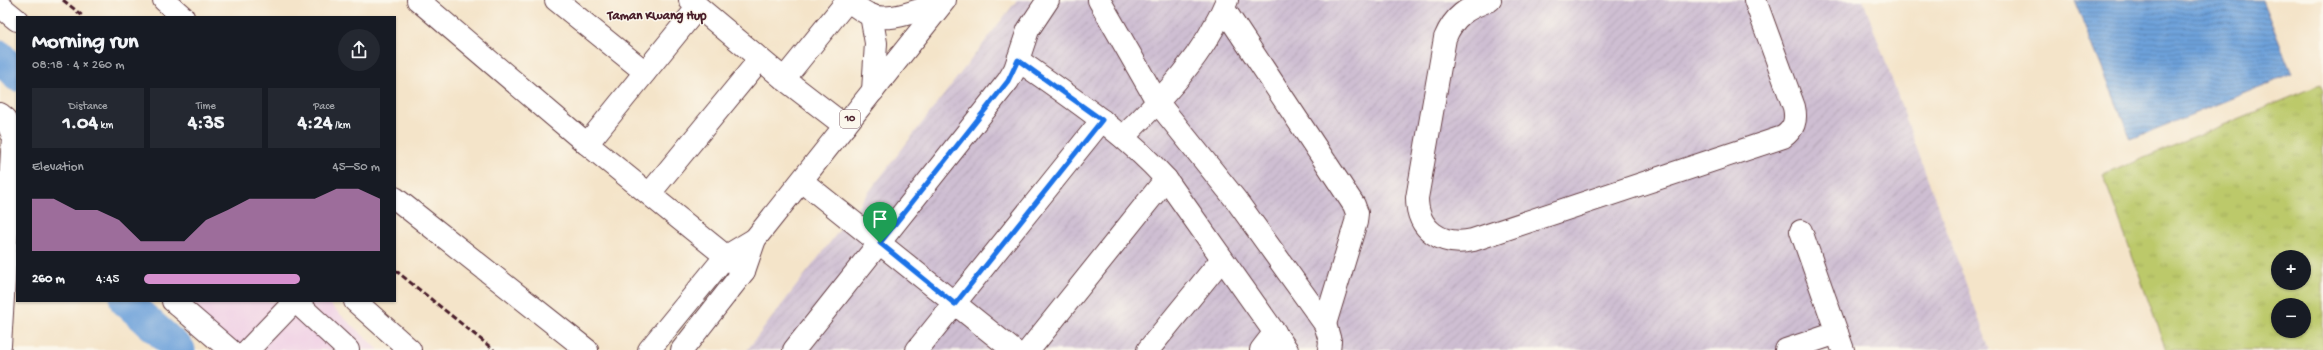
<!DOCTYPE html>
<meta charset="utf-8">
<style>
:root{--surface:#171b24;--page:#242831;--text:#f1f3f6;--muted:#9ea1a6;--accent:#d690ce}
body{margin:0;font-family:"Gochi Hand",sans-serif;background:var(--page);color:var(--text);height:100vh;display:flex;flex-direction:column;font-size:15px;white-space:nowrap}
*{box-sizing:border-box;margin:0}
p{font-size:13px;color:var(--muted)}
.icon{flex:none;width:22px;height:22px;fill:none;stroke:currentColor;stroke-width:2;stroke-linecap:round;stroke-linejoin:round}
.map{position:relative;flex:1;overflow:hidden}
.side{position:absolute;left:16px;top:16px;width:380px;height:286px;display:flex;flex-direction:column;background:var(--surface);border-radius:0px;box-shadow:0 1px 3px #0004}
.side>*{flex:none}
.tools{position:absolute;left:2271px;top:250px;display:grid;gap:8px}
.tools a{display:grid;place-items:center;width:40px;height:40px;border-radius:50%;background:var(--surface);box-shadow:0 1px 3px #0004;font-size:20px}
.pin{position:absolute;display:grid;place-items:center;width:34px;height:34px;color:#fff;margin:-41px -17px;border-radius:50% 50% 50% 0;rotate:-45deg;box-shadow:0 0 4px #0007}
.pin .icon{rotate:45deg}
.round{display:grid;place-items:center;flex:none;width:42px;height:42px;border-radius:21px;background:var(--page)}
.summary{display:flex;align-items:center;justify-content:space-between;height:68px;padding:0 16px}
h1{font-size:22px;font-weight:700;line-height:30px}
.stats{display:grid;grid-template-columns:repeat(3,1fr);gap:6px;height:68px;padding:4px 16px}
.stats div{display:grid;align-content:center;border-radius:0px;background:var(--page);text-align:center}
.stats b{font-size:20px;font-weight:700}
.stats small{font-size:11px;font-weight:400}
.stats p{font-size:11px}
.chart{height:112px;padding:8px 16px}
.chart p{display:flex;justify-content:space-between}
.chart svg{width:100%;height:72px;margin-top:4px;fill:var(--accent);opacity:.7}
ul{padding:0 16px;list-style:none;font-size:13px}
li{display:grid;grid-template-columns:64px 48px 1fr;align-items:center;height:30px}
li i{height:10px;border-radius:5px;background:var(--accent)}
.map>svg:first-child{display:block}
</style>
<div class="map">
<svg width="2323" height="350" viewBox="0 0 2323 350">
<defs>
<pattern id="industrial-furrows" width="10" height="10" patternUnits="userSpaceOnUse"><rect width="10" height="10" fill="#cebed2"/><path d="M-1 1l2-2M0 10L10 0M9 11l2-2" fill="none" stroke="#b2a3b4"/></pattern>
<pattern id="grass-tufts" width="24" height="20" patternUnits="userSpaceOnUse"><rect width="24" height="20" fill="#bcc96b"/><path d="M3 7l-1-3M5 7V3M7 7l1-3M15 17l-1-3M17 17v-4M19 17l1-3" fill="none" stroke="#a3ac5d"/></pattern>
<pattern id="water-rules" width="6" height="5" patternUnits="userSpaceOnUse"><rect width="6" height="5" fill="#6da1da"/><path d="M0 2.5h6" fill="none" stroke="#5c83b1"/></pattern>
</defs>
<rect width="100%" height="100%" fill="#fbf7ec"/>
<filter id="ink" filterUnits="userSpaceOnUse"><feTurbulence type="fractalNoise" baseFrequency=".025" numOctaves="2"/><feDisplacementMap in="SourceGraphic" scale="8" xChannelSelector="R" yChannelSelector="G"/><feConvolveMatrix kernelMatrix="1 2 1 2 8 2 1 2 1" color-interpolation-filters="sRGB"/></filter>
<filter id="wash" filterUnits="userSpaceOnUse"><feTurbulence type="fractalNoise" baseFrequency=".012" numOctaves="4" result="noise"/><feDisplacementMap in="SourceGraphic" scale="16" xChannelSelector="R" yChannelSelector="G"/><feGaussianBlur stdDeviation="0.9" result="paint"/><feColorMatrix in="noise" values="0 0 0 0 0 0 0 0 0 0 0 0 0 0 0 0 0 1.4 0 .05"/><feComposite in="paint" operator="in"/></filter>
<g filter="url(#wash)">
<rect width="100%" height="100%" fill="#f4e4c9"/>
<polygon fill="#f0d0e5" points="161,301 326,301 379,350 218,350"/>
<polygon fill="url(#industrial-furrows)" points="1017,0 1863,0 1990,350 747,350"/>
<path fill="url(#grass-tufts)" stroke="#83744b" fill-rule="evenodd" d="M2320 85 2323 91V350H2166L2103 175ZM2278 257H2304V283H2278ZM2278 305H2304V331H2278Z"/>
<polygon fill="url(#water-rules)" stroke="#5c6082" points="2074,0 2262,0 2292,74 2131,139"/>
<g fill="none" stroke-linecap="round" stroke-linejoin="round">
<g stroke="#6da1da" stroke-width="31">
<polyline points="0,56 17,76"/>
<polyline points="125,301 180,350"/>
</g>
</g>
</g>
<g filter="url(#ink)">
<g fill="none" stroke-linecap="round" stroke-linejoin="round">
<defs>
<g id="minor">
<polyline points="164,0 183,17"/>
<polyline points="418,0 587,144 744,271"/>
<polyline points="556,0 645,72"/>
<polyline points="690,0 784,79 845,126"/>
<path d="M846 0C854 4 861 11 870 15 889 23 925 9 942 0"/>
<polyline points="1099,0 1158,103 1236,200 1325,324 1330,341 1329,350"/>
<path d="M1490 0C1467 8 1454 16 1445 38L1417 198C1417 230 1442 247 1473 240L1783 137C1794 129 1797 121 1794 107L1755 0"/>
<polyline points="1224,9 1354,205 1357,213 1356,222 1325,324"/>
<polyline points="871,15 876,43 873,91"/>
<path d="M1018 60C1070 97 1123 131 1166 179L1287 350"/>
<polyline points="784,79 848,0"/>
<polyline points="0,114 6,119 13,136 0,345"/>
<path d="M1123 137C1164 97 1205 54 1227 0"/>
<polyline points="587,144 698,7"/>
<polyline points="802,181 1013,350"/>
<polyline points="650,193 760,59"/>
<polyline points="395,198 587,350"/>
<polyline points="1801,231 1843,350"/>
<polyline points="173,301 230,350"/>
<polyline points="295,301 348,350"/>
<polyline points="248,350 295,301"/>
<polyline points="794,350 1008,81 1015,69 1028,30 1048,0"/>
<polyline points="917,350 1102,120"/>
<polyline points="1029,350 1166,179"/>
<polyline points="1148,350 1222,259"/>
<polyline points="1261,350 1275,332"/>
<polyline points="1786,350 1837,333"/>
</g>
<g id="major">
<polyline points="0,6 17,20"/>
<polyline points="355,301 410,350"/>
<polyline points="649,350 725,257 755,239"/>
<polyline points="682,350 744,271 755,239 945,0"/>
</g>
</defs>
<use href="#minor" stroke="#643d43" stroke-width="24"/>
<use href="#major" stroke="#643d43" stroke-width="24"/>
<use href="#minor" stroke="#fff" stroke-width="22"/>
<use href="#major" stroke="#fff" stroke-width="22"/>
<g stroke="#4a1f2b" stroke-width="3" stroke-dasharray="6 3" stroke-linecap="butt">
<polyline points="63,0 84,17"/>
<polyline points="395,270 494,350"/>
</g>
</g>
</g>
<g fill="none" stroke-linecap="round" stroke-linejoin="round" filter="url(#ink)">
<defs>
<polygon id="route" points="1018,60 1102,120 955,304 880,243 1008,81"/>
</defs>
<use href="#route" stroke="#fff" stroke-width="8"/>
<use href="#route" stroke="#1a73e8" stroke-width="5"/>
</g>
<g text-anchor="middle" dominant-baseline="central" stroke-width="3" stroke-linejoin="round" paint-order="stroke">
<rect fill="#fbf7ec" stroke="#7f6065" stroke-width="1" x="840" y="110" width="20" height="18" rx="3"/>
<g font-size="11" font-weight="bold" fill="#4a1f2b">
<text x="850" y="119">10</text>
</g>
<g font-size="13" font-weight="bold" fill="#4a1f2b" stroke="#fbf7ec">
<text x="657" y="16">Taman Kwang Hup</text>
</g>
</g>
</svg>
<div class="tools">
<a>+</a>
<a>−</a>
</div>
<div class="pin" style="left:880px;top:243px;background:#1e9e55"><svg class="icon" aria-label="arrive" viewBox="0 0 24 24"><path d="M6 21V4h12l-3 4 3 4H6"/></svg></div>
<section class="side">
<div class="summary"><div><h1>Morning run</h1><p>08:18 · 4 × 260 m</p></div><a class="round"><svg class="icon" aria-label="share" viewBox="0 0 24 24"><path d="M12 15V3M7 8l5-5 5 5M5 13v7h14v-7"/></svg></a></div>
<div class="stats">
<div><p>Distance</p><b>1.04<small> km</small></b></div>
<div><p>Time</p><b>4:35</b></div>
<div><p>Pace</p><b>4:24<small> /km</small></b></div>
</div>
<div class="chart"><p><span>Elevation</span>45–50 m</p>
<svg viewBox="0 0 160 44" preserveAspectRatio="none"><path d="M0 44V12L10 12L20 19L30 19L40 25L50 38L60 38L70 38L80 25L90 19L100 12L110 12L120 12L130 12L140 6L150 6L160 12V44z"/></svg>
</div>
<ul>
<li><b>260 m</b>4:45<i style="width:66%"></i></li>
</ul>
</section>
</div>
